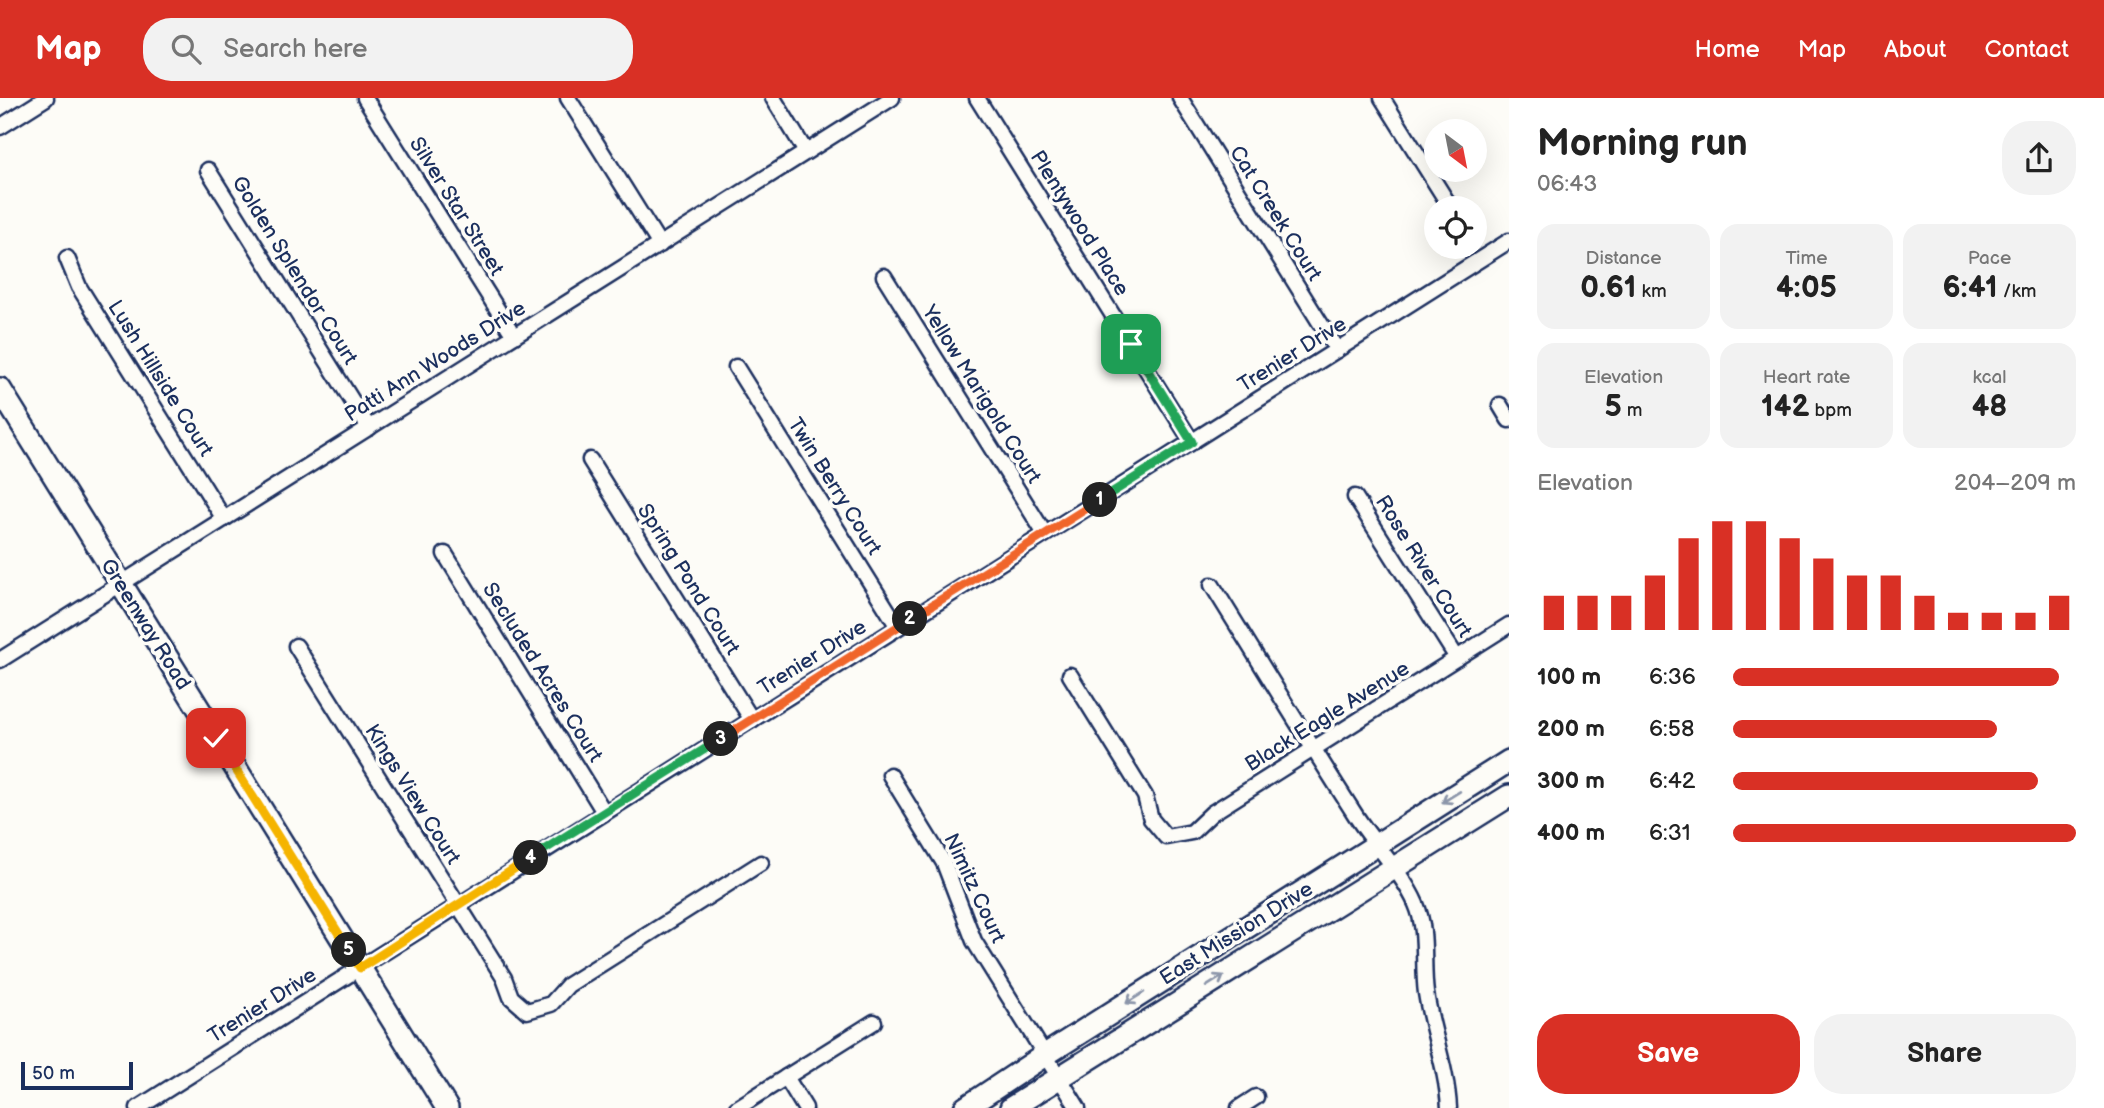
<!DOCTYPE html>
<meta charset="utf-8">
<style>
body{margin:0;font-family:"Balsamiq Sans",sans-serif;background:#f2f2f2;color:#222;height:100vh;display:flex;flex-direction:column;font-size:26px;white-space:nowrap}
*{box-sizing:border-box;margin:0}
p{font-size:23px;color:#767676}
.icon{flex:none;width:38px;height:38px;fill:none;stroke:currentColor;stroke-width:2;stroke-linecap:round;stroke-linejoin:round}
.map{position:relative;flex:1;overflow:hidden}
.panel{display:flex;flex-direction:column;background:#fff;width:595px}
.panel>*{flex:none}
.needle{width:46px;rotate:148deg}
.controls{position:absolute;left:1424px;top:21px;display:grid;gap:14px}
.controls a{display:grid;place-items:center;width:63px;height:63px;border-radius:50%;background:#fff;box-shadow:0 7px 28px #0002;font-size:35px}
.scale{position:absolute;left:21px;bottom:18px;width:112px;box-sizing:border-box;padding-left:7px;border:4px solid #1b2f5e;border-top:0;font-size:19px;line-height:24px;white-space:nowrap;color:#1b2f5e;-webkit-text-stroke:5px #fdfcf7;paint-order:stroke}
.pin{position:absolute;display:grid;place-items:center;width:60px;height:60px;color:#fff;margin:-30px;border-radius:14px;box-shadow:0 4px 10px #0006}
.km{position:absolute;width:35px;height:35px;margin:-18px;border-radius:50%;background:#222;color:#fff;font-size:19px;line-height:35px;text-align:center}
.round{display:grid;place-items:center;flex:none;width:74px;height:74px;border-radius:28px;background:#f2f2f2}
.overview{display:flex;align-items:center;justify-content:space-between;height:119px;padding:0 28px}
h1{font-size:38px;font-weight:700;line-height:52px}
.stats{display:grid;grid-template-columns:repeat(3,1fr);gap:10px;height:119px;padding:7px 28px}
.stats div{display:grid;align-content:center;border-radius:18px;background:#f2f2f2;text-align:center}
.stats b{font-size:30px;font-weight:700}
.stats small{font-size:19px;font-weight:400}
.stats p{font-size:19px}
.chart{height:196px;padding:14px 28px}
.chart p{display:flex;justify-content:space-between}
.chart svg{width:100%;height:126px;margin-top:7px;stroke:#d93025;stroke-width:6}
.primary-button{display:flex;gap:14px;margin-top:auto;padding:14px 28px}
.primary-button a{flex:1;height:80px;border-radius:28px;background:#d93025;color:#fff;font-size:28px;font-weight:700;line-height:80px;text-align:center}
.primary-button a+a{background:#f2f2f2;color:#222}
ul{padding:0 28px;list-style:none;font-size:23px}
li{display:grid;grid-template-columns:112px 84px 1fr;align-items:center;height:52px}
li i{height:18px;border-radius:9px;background:#d93025}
header{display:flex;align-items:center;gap:42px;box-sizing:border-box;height:98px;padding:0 35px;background:#d93025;color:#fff}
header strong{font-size:33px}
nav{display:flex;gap:38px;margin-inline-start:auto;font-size:24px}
.search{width:490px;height:63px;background:#f2f2f2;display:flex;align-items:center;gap:18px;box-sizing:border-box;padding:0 24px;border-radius:28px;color:#767676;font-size:26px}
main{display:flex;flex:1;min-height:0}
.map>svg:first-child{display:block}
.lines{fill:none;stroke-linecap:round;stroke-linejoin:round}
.street-casing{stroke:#1b2f5e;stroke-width:19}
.secondary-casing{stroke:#1b2f5e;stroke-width:26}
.street{stroke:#fdfcf7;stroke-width:14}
.secondary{stroke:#fdfcf7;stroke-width:21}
.oneway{stroke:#8c96aa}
.split-1-casing{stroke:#fff;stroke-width:14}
.split-2-casing{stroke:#fff;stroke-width:14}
.split-3-casing{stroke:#fff;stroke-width:14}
.split-4-casing{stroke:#fff;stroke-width:14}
.split-5-casing{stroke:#fff;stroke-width:14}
.split-6-casing{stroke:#fff;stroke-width:14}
.split-1{stroke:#22a559;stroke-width:9}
.split-2{stroke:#f0652b;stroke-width:9}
.split-3{stroke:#f0652b;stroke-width:9}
.split-4{stroke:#22a559;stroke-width:9}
.split-5{stroke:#f5b400;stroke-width:9}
.split-6{stroke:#f5b400;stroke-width:9}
.labels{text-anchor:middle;stroke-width:7;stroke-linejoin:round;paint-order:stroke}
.street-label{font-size:21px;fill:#1b2f5e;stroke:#fdfcf7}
</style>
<header>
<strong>Map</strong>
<div class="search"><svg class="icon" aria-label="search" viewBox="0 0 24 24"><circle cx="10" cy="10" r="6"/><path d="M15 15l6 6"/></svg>Search here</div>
<nav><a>Home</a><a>Map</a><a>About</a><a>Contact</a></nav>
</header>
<main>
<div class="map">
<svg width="1509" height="1010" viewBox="0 0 1509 1010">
<rect width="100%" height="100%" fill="#fdfcf7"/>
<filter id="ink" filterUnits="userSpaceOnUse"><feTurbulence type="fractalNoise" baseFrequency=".0143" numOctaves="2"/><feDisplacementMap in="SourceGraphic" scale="14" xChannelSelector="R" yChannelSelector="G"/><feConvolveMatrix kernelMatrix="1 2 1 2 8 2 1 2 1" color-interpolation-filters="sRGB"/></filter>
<g filter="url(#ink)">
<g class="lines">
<g class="street-casing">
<g id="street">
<polyline points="365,0 514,238"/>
<polyline points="568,0 660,147"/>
<polyline points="773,0 806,54"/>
<polyline points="977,0 1192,344"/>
<polyline points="1180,0 1337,252"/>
<polyline points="1382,0 1451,110"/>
<polyline points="0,29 46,0"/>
<polyline points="208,72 369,330"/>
<polyline points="67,160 79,189 224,421"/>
<polyline points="884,178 1045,436"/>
<polyline points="736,269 898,529"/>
<polyline points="1500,307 1509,322"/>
<polyline points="590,362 752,622"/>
<polyline points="1355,399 1457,560"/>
<polyline points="445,456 604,714"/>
<path d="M 1212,487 C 1260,564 1307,642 1356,718 C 1374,746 1403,776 1416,806 C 1428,833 1422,866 1426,895 C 1432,934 1447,971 1449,1010"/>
<polyline points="296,548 504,880 511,899 527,913 551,906 568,887 761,765"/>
<polyline points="0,562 892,0"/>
<polyline points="1070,577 1145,698 1151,721 1166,739 1192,734 1212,715 1509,527"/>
<polyline points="890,677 944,765 974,843 1078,1010"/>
<polyline points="786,979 805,1010"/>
<polyline points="138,1010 1509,143"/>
<polyline points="737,1010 874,924"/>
<polyline points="1239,1010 1256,999"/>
</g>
</g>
<g class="secondary-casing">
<g id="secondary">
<polyline points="0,291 447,1010"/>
<polyline points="965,1010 1045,957 1509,663"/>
<polyline points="1011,1010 1509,698"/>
</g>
</g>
<use href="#street" class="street"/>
<use href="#secondary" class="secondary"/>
</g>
<defs><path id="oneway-shaft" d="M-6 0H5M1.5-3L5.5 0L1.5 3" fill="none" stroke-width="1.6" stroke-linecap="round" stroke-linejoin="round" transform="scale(1.75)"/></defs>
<g class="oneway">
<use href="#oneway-shaft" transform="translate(1451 699) rotate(148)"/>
<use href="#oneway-shaft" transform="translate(1215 883) rotate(-32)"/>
<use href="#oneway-shaft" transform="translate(1135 900) rotate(148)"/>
</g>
</g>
<g class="lines" filter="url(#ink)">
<g class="split-1-casing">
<polyline id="split-1" points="1100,402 1192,344 1131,246"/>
</g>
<g class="split-2-casing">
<polyline id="split-2" points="910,521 1100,402"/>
</g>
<g class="split-3-casing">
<polyline id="split-3" points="721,641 910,521"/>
</g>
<g class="split-4-casing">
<polyline id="split-4" points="531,760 721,641"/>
</g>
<g class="split-5-casing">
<polyline id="split-5" points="349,852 360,870 531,760"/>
</g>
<g class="split-6-casing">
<polyline id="split-6" points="216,640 349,852"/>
</g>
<use href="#split-1" class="split-1"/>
<use href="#split-2" class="split-2"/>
<use href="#split-3" class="split-3"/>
<use href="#split-4" class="split-4"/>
<use href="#split-5" class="split-5"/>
<use href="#split-6" class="split-6"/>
</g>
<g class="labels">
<g class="street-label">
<text transform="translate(457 108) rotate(58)" y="7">Silver Star Street</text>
<text transform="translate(1276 115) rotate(58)" y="7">Cat Creek Court</text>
<text transform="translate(1080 125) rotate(58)" y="7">Plentywood Place</text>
<text transform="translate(295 172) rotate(58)" y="7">Golden Splendor Court</text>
<text transform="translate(1292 256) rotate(-32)" y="7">Trenier Drive</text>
<text transform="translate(435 263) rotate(-32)" y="7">Patti Ann Woods Drive</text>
<text transform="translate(161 280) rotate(58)" y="7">Lush Hillside Court</text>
<text transform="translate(982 296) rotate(58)" y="7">Yellow Marigold Court</text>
<text transform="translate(835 388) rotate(58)" y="7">Twin Berry Court</text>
<text transform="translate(1424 468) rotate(58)" y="7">Rose River Court</text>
<text transform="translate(689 481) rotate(58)" y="7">Spring Pond Court</text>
<text transform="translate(146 526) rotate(58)" y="7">Greenway Road</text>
<text transform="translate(812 559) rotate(-32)" y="7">Trenier Drive</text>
<text transform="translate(543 574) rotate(58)" y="7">Secluded Acres Court</text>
<text transform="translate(1327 618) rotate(-32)" y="7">Black Eagle Avenue</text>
<text transform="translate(413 696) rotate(58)" y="7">Kings View Court</text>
<text transform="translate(975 790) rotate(65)" y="7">Nimitz Court</text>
<text transform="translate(1236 835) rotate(-32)" y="7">East Mission Drive</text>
<text transform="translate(262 907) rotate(-32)" y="7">Trenier Drive</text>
</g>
</g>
</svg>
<div class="controls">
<a><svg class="needle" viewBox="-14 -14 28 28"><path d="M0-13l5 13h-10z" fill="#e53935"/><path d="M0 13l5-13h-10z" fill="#767676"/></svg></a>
<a><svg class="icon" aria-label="locate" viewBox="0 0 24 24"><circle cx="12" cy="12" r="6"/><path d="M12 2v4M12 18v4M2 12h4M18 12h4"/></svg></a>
</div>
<div class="scale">50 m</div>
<div class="pin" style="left:1131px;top:246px;background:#1e9e55"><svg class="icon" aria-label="arrive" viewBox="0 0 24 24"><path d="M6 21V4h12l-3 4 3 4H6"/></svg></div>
<div class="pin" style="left:216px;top:640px;background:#d93025"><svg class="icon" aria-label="check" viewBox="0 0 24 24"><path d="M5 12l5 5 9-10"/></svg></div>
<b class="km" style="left:1100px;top:402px">1</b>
<b class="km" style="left:910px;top:521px">2</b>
<b class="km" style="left:721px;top:641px">3</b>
<b class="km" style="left:531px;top:760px">4</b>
<b class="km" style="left:349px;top:852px">5</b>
</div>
<section class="panel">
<div class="overview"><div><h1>Morning run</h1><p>06:43</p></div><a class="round"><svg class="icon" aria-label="share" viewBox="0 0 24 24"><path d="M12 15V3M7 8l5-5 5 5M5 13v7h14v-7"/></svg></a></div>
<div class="stats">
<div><p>Distance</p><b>0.61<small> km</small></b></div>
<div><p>Time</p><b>4:05</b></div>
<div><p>Pace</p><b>6:41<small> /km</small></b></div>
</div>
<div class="stats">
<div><p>Elevation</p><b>5<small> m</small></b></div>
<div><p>Heart rate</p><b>142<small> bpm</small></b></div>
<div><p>kcal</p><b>48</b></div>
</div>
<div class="chart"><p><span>Elevation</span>204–209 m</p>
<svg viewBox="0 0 160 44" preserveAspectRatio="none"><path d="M5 44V32M15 44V32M25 44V32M35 44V25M45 44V12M55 44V6M65 44V6M75 44V12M85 44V19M95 44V25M105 44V25M115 44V32M125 44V38M135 44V38M145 44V38M155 44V32"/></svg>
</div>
<ul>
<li><b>100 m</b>6:36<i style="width:95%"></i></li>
<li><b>200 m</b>6:58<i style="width:77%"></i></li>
<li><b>300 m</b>6:42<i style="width:89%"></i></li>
<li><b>400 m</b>6:31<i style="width:100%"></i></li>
</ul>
<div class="primary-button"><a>Save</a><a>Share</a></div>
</section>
</main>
